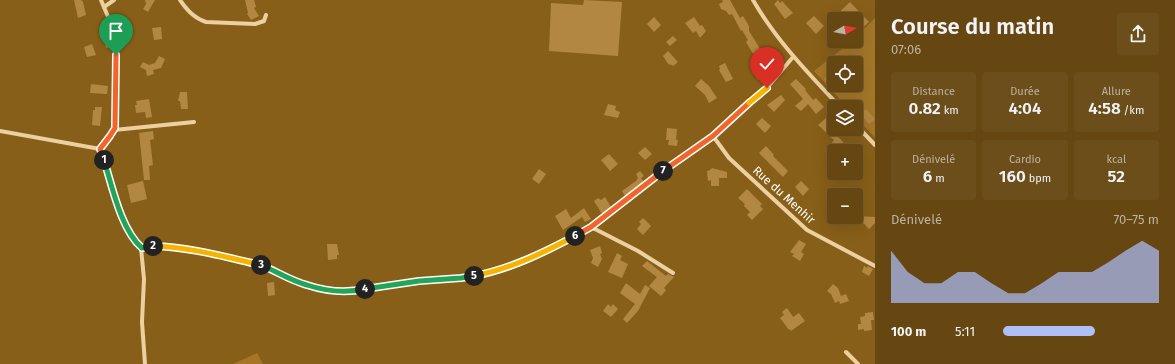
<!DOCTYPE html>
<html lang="fr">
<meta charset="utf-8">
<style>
body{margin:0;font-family:"Fira Sans",sans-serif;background:#6c4e1b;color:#f1f3f6;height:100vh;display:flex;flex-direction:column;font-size:15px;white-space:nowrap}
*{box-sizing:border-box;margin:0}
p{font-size:13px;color:#bcb29f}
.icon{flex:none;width:22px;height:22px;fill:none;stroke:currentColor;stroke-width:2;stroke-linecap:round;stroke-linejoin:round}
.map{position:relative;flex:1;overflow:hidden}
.panel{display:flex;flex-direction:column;background:#664712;width:300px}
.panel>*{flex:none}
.needle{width:26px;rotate:80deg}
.tools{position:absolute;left:827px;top:12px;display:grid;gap:8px}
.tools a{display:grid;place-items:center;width:36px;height:36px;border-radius:4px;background:#664712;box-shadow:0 4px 16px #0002,0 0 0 1px #795f32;font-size:20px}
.pin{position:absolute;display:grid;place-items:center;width:34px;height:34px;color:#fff;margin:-41px -17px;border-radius:50% 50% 50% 0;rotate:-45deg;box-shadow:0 0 4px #0007}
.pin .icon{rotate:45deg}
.km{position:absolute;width:20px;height:20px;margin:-10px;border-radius:50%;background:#222;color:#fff;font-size:11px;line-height:20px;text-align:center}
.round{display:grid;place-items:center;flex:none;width:42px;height:42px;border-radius:4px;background:#6c4e1b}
.overview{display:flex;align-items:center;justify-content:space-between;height:68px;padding:0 16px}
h1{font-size:22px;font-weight:600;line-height:30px}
.figures{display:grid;grid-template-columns:repeat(3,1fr);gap:6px;height:68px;padding:4px 16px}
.figures div{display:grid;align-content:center;border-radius:4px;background:#6c4e1b;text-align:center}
.figures b{font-size:17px;font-weight:600}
.figures small{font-size:11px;font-weight:400}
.figures p{font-size:11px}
.chart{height:112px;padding:8px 16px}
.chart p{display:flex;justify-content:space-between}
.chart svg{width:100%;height:72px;margin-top:4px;fill:#aebffa;opacity:.7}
ul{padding:0 16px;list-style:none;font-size:13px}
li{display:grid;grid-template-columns:64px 48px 1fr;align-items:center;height:30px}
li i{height:10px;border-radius:5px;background:#aebffa}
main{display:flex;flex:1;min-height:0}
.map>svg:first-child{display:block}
.green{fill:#a57628;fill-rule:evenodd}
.building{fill:#b28741}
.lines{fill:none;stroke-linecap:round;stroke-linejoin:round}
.street{stroke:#edd0a0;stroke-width:4}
.split-1-casing{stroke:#fff;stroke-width:8}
.split-2-casing{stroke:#fff;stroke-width:8}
.split-3-casing{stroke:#fff;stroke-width:8}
.split-4-casing{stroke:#fff;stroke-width:8}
.split-5-casing{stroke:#fff;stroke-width:8}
.split-6-casing{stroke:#fff;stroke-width:8}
.split-7-casing{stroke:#fff;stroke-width:8}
.split-8-casing{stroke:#fff;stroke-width:8}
.split-9-casing{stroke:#fff;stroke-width:8}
.split-1{stroke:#f0652b;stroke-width:5}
.split-2{stroke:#22a559;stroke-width:5}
.split-3{stroke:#f5b400;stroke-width:5}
.split-4{stroke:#22a559;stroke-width:5}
.split-5{stroke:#22a559;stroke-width:5}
.split-6{stroke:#f5b400;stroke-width:5}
.split-7{stroke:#f0652b;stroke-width:5}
.split-8{stroke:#f0652b;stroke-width:5}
.split-9{stroke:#f5b400;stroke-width:5}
.labels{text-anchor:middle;stroke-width:4;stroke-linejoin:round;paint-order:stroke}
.street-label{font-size:12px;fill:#fff;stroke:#885f18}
</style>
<main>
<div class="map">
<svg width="875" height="364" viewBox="0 0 875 364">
<rect width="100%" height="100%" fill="#885f18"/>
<g class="green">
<path d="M 875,18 L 875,138 L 856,117 L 856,107 L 847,107 L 814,71 L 852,41 L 856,41 L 856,37 ZM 834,63 L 856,63 L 856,85 L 834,85 Z"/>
<polygon points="257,353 263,364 233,364"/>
</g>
<g class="building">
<polygon points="74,0 81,0 83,2 86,15 78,18"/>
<polygon points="145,0 155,0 148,12 143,9 146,4"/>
<polygon points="245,0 254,0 256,7 254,8 259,16 251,20 247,14 248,13"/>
<polygon points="584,0 622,2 618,56 549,51 551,3 583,5"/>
<polygon points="722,0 730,0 740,18 743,16 749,26 749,31 759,47 761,53 755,57 746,42 748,40 742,30 741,31 732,14 729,15 726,11 721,9 719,4 723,2"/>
<polygon points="778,0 780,3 782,1 793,13 785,19 774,4"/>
<polygon points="850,2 869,22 856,34 856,19 832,19"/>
<polygon points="814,16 824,26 816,34 806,23"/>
<polygon points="654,17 661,25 654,32 647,24"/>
<polygon points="694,17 700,26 702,25 706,31 700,38 696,31 693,33 685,23"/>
<polygon points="161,27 162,39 154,40 152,28"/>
<polygon points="106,28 112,47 106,48 101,30"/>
<polygon points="673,36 677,40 670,46 666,42"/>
<polygon points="92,44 96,55 87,57 84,47"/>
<polygon points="668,51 678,62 673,66 670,64 669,65 663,56"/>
<polygon points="159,56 165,59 161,68 153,70 154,74 147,76 146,70 140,67 143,62 149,65 155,63"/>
<polygon points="725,63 733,79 726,82 719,70 720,69 719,66"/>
<polygon points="761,64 768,74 758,80 752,71"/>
<polygon points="830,73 834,78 828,83 824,79"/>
<polygon points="701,79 709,86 717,98 709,103 705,95 695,86"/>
<polygon points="796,79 806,89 805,90 813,100 816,98 824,107 816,114 808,104 801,111 795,106 803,99 790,84"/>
<polygon points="91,84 108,86 107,94 90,93"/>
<polygon points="180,92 187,92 188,109 181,109 180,101 178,101"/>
<polygon points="781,95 785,100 774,112 767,105"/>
<polygon points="149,99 152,117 146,118 145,112 136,113 135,105 137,105 136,101"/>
<polygon points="608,104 616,106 615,110 620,112 618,118 604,115"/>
<polygon points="95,107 102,107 100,126 92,125 93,110 95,110"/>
<polygon points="866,109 875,119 869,124 860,114"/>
<polygon points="762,118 771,126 765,133 756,124"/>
<polygon points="826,118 832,124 830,125 832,127 831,129 843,142 843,143 845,145 839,151 837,151 831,144 834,140 818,125"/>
<polygon points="667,128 677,129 676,140 678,140 677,146 668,145 669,140 666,140"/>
<polygon points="153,131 154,139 150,140 153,165 149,166 150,180 144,180 139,133"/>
<polygon points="766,146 774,155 773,156 788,171 783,177 759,153"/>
<polygon points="645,147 652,154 645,160 638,153"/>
<polygon points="609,154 618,164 610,171 601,160"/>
<polygon points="856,158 864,166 856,173"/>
<polygon points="712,168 727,172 727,178 719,178 719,186 711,186 711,180 708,181 707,171 710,170"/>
<polygon points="539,169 546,174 539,184 532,179"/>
<polygon points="640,171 644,176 641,178 644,182 625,196 622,191 636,181 638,178 636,174"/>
<polygon points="143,181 147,199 131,203 127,185"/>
<polygon points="801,181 809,189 803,196 795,187"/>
<polygon points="747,189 762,204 760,206 763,209 752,220 747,215 750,212 744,206 745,204 738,198"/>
<polygon points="605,197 611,207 602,214 594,201 598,198 601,200"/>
<polygon points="584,208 591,219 585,222 582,217 563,230 555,216 566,209 571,218"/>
<polygon points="857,216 875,217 875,223 869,229"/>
<polygon points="643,218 651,226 643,235 637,229 641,224 639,222"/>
<polygon points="799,240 806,244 801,252 804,254 800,261 792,256 794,254 790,252"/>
<polygon points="327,244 337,244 339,255 337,255 337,259 328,260"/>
<polygon points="600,246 602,253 600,254 602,259 598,267 591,263 593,258 590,250"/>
<polygon points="617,253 622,256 620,260 628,264 622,278 608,272"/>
<polygon points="647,261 666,276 668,274 674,277 664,288 666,290 661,296 649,286 657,277 642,266"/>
<polygon points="864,266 867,268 868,266 873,269 869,276 862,272"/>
<polygon points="274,282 275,295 268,296 267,283"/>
<polygon points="626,283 640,294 645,285 650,288 638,311 627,323 623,319 635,304 620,293"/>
<polygon points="833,284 838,288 841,296 846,294 849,301 840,304 839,301 835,303 831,294 827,291"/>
<polygon points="608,304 611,307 613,304 618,309 611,317 603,311"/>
<polygon points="787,308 793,317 799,313 805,321 791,331 790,329 789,330 780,318 784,315 782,312"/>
<polygon points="873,312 874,320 871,320 872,330 864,331 864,329 858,330 858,324 861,324 860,317 865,316 865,313"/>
</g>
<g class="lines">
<g class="street">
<polyline points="101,0 114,31 117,78 115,128 110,136 100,149 122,215 134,242 141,248"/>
<path d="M 180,0 C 187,10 194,18 206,22 L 255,24 L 264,21 L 266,15"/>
<path d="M 753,0 C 776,40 808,73 840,107"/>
<polyline points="104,7 114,0"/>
<polyline points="856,125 875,145"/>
<polyline points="114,130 194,122"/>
<polyline points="0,131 100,149"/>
<polyline points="713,136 729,158 807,230 875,266"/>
<polyline points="591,227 638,251 673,273"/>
<polyline points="141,248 150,245 171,246 200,251 261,265 305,285 328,290 356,291 419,281 461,278 486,273 505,267 547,251 591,227 684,155 713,136 767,88 793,57"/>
<polyline points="141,248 144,279 142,322 145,364"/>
<polyline points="846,352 858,364"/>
</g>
</g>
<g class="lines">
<g class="split-1-casing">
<polyline id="split-1" points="104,160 100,149 110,136 115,128 116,55"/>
</g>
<g class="split-2-casing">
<path id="split-2" d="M 104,160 C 112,186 121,230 142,248 L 153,246"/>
</g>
<g class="split-3-casing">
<path id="split-3" d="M 153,246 C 190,247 225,257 261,265"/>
</g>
<g class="split-4-casing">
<path id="split-4" d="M 261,265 C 276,271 291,281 307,285 C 325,291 346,293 365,289"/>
</g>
<g class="split-5-casing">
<polyline id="split-5" points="365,289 419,281 461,278 474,276"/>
</g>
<g class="split-6-casing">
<path id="split-6" d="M 474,276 C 510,269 543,253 575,236"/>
</g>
<g class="split-7-casing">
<polyline id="split-7" points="575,236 591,227 663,171"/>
</g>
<g class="split-8-casing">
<polyline id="split-8" points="663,171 713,136 749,103"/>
</g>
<g class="split-9-casing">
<polyline id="split-9" points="749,103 767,88"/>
</g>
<use href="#split-1" class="split-1"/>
<use href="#split-2" class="split-2"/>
<use href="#split-3" class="split-3"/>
<use href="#split-4" class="split-4"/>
<use href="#split-5" class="split-5"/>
<use href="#split-6" class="split-6"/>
<use href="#split-7" class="split-7"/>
<use href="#split-8" class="split-8"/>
<use href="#split-9" class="split-9"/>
</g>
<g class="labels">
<g class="street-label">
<text transform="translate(784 195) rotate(42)" y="4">Rue du Menhir</text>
</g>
</g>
</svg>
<div class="tools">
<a><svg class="needle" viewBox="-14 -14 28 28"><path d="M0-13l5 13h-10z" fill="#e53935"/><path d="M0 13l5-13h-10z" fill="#bcb29f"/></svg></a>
<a><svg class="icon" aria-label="locate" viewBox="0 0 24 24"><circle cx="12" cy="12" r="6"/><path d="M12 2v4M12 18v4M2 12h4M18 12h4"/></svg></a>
<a><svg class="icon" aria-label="layers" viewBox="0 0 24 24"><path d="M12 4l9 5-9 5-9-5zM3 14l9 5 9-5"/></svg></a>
<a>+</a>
<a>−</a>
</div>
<div class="pin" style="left:116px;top:55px;background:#1e9e55"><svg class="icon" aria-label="arrive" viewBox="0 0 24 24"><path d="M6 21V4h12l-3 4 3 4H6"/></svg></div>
<div class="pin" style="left:767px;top:88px;background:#d93025"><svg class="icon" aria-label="check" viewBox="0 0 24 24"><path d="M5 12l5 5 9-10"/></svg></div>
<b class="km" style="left:104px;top:160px">1</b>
<b class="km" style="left:153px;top:246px">2</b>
<b class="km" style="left:261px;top:265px">3</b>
<b class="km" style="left:365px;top:289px">4</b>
<b class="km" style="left:474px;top:276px">5</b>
<b class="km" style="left:575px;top:236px">6</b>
<b class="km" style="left:663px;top:171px">7</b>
</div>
<section class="panel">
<div class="overview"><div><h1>Course du matin</h1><p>07:06</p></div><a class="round"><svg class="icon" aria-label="share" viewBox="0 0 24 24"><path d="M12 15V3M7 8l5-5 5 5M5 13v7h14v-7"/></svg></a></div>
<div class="figures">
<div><p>Distance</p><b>0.82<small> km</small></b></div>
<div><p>Durée</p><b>4:04</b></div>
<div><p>Allure</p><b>4:58<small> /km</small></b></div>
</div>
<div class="figures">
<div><p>Dénivelé</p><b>6<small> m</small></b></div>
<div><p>Cardio</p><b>160<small> bpm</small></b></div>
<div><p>kcal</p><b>52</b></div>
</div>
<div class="chart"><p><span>Dénivelé</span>70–75 m</p>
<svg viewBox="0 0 160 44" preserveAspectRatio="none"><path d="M0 44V12L10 25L20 32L30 32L40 25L50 25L60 32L70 38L80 38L90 32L100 25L110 25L120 25L130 19L140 12L150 6L160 12V44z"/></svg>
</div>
<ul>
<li><b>100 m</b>5:11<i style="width:59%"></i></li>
</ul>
</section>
</main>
